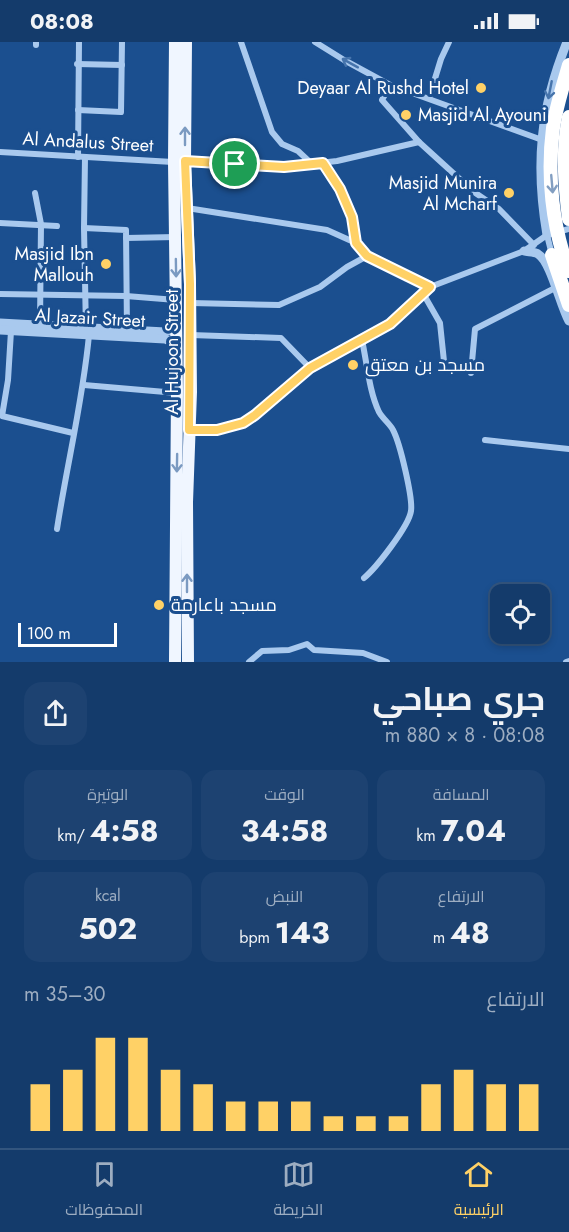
<!DOCTYPE html>
<html lang="ar">
<meta charset="utf-8">
<style>
body{margin:0;font-family:Jost,Cairo,sans-serif;background:#1d4271;color:#f1f3f6;direction:rtl;height:100vh;display:flex;flex-direction:column;font-size:22px;white-space:nowrap}
*{box-sizing:border-box;margin:0}
p{font-size:20px;color:#9dadc1}
.icon{flex:none;width:33px;height:33px;fill:none;stroke:currentColor;stroke-width:2;stroke-linecap:round;stroke-linejoin:round}
.map{position:relative;height:620px;overflow:hidden;direction:ltr}
.sheet{display:flex;flex-direction:column;background:#143b6b;flex:1}
.sheet>*{flex:none}
.controls{position:absolute;left:490px;top:542px;display:grid;gap:12px}
.controls a{display:grid;place-items:center;width:60px;height:60px;border-radius:12px;background:#143b6b;box-shadow:0 3px 9px #0003,0 0 0 2px #33557e;font-size:30px}
.scale{position:absolute;left:18px;bottom:15px;width:99px;box-sizing:border-box;padding-left:6px;border:3px solid #fff;border-top:0;font-size:16px;line-height:21px;white-space:nowrap;color:#fff;-webkit-text-stroke:4px #1b4f8f;paint-order:stroke}
.pin{position:absolute;display:grid;place-items:center;width:51px;height:51px;color:#fff;margin:-26px;border:3px solid #fff;border-radius:50%;box-shadow:0 2px 6px #0007}
.round{display:grid;place-items:center;flex:none;width:63px;height:63px;border-radius:18px;background:#1d4271}
.head{display:flex;align-items:center;justify-content:space-between;height:102px;padding:0 24px}
h1{font-size:33px;font-weight:700;line-height:45px}
.stats{display:grid;grid-template-columns:repeat(3,1fr);gap:9px;height:102px;padding:6px 24px}
.stats div{display:grid;align-content:center;border-radius:15px;background:#1d4271;text-align:center}
.stats b{font-size:30px;font-weight:700}
.stats small{font-size:16px;font-weight:400}
.stats p{font-size:16px}
.chart{height:168px;padding:12px 24px}
.chart p{display:flex;justify-content:space-between}
.chart svg{width:100%;height:108px;margin-top:6px;stroke:#ffd166;stroke-width:6}
.status{display:flex;justify-content:space-between;align-items:center;height:42px;padding:0 30px;background:#143b6b;direction:ltr}
.status svg{height:16px;fill:currentColor}
.dock{display:flex;justify-content:space-around;align-items:center;height:84px;border-top:2px solid #33557e;background:#143b6b;font-size:16px;color:#9dadc1}
.dock a{display:grid;justify-items:center;gap:3px}
.dock .selected{color:#ffd166}
.map>svg:first-child{display:block}
.lines{fill:none;stroke-linecap:round;stroke-linejoin:round}
.minor{stroke:#a9c9ee;stroke-width:6}
.tertiary{stroke:#a9c9ee;stroke-width:9}
.primary{stroke:#f0f6ff;stroke-width:12}
.motorway{stroke:#fff;stroke-width:14}
.motorway-bridge{stroke:#fff;stroke-width:14}
.oneway{stroke:#4674ac}
.oneway2{stroke:#7b9ac1}
.oneway3{stroke:#829ec1}
.route-casing{stroke:#fff;stroke-width:12}
.route{stroke:#ffd166;stroke-width:8}
.poi-dot{fill:#ffd166;stroke:#1b4f8f;stroke-width:2}
.labels{text-anchor:middle;stroke-width:6;stroke-linejoin:round;paint-order:stroke}
.poi-label{font-size:18px;fill:#fff;stroke:#1b4f8f;text-anchor:end}
.street-label{font-size:18px;fill:#fff;stroke:#1b4f8f}
</style>
<div class="status"><b>08:08</b><svg viewBox="0 0 49 12"><path d="M0 12V9h3v3zM5 12V6h3v6zM10 12V3h3v9zM15 12V0h3v12zM26 1h20v11H26zM47 4h2v5h-2z"/></svg></div>
<div class="map">
<svg width="569" height="620" viewBox="0 0 569 620">
<rect width="100%" height="100%" fill="#1b4f8f"/>
<g class="lines">
<g class="minor">
<polyline points="36,0 36,3"/>
<polyline points="241,0 272,90 282,102 298,109 312,122"/>
<polyline points="315,0 344,18 390,43 545,99"/>
<polyline points="77,22 122,23"/>
<polyline points="390,43 382,58 419,100 474,150 499,167 534,203"/>
<polyline points="429,56 441,17 449,0"/>
<polyline points="78,68 121,70 122,0"/>
<polyline points="0,110 173,120"/>
<polyline points="78,115 79,0"/>
<polyline points="85,115 84,186 86,289"/>
<polyline points="185,119 284,125 337,119 419,100"/>
<path d="M 323,121 C 342,150 351,167 356,201"/>
<polyline points="35,151 41,182 40,283"/>
<polyline points="187,166 327,188 356,201 367,214"/>
<polyline points="0,181 57,184"/>
<polyline points="84,186 126,188 127,288"/>
<polyline points="547,193 552,213"/>
<polyline points="126,196 176,195"/>
<polyline points="0,252 126,254 176,258"/>
<polyline points="424,253 440,281 445,329"/>
<polyline points="191,261 279,263 320,245 347,225 367,214 430,245"/>
<polyline points="11,289 8,338 2,374 73,391"/>
<polyline points="191,293 281,296 310,326"/>
<path d="M 362,298 C 367,321 369,349 379,370 C 383,377 390,382 393,388 C 400,401 413,456 411,469 C 409,484 376,526 364,536"/>
<polyline points="471,331 475,287 555,246"/>
<polyline points="84,343 177,351"/>
<polyline points="190,388 217,388 243,381 255,373 310,326 390,282 430,245 524,209 547,193 569,187"/>
<polyline points="485,398 569,407"/>
<path d="M 57,487 C 67,422 83,358 89,293"/>
<polyline points="249,620 262,609 289,608 307,602 314,608 363,611 387,620"/>
<polyline points="566,620 569,619"/>
</g>
<g class="tertiary">
<path d="M 547,193 C 535,123 540,66 567,0"/>
<path d="M 524,209 C 528,210 535,210 538,212 C 551,220 560,263 569,279"/>
<polyline points="0,281 165,290 176,287"/>
<polyline points="0,288 165,297 176,302"/>
</g>
<g class="primary">
<polyline points="186,0 185,119 190,242 191,350 187,460 188,620"/>
<polyline points="175,620 177,348 174,120 175,0"/>
</g>
<polyline class="motorway" points="552,213 569,263"/>
<g class="motorway-bridge">
<path d="M 569,23 C 563,44 556,65 553,86 C 547,133 552,185 569,229"/>
<path d="M 569,75 C 562,109 565,143 569,177"/>
</g>
</g>
<defs><path id="oneway-shaft" d="M-6 0H5M1.5-3L5.5 0L1.5 3" fill="none" stroke-width="1.6" stroke-linecap="round" stroke-linejoin="round" transform="scale(1.5)"/></defs>
<g class="oneway">
<use href="#oneway-shaft" transform="translate(350 21) rotate(-151)"/>
<use href="#oneway-shaft" transform="translate(550 48) rotate(101)"/>
</g>
<g class="oneway2">
<use href="#oneway-shaft" transform="translate(185 94) rotate(-90)"/>
<use href="#oneway-shaft" transform="translate(176 226) rotate(89)"/>
<use href="#oneway-shaft" transform="translate(177 421) rotate(91)"/>
<use href="#oneway-shaft" transform="translate(187 541) rotate(-90)"/>
</g>
<use class="oneway3" href="#oneway-shaft" transform="translate(552 142) rotate(85)"/>
<g class="lines">
<g class="route-casing">
<polygon id="route" points="185,119 284,125 323,121 340,147 352,175 356,201 367,214 430,245 390,282 310,326 255,373 243,381 217,388 189,388 190,242"/>
</g>
<use href="#route" class="route"/>
</g>
<g class="poi-dot">
<circle cx="481" cy="46" r="6"/>
<circle cx="406" cy="73" r="6"/>
<circle cx="509" cy="151" r="6"/>
<circle cx="106" cy="222" r="6"/>
<circle cx="353" cy="323" r="6"/>
<circle cx="159" cy="563" r="6"/>
</g>
<g class="labels">
<g class="poi-label">
<text x="469" y="52">Deyaar Al Rushd Hotel</text>
<text x="418" y="79" text-anchor="start">Masjid Al Ayouni</text>
<text x="497" y="147">Masjid Munira<tspan x="497" dy="21">Al Mcharf</tspan></text>
<text x="94" y="218">Masjid Ibn<tspan x="94" dy="21">Mallouh</tspan></text>
<text x="365" y="329" text-anchor="start">مسجد بن معتق</text>
<text x="171" y="569" text-anchor="start">مسجد باعارمة</text>
</g>
<g class="street-label">
<text transform="translate(88 100) rotate(3)" y="6">Al Andalus Street</text>
<text transform="translate(90 276) rotate(3)" y="6">Al Jazair Street</text>
<text transform="translate(172 310) rotate(-90)" y="6">Al Hujoon Street</text>
</g>
</g>
</svg>
<div class="controls">
<a><svg class="icon" aria-label="locate" viewBox="0 0 24 24"><circle cx="12" cy="12" r="6"/><path d="M12 2v4M12 18v4M2 12h4M18 12h4"/></svg></a>
</div>
<div class="scale">100 m</div>
<div class="pin" style="left:235px;top:122px;background:#1e9e55"><svg class="icon" aria-label="arrive" viewBox="0 0 24 24"><path d="M6 21V4h12l-3 4 3 4H6"/></svg></div>
</div>
<section class="sheet">
<div class="head"><div><h1>جري صباحي</h1><p>08:08 · 8 × 880 m</p></div><a class="round"><svg class="icon" aria-label="share" viewBox="0 0 24 24"><path d="M12 15V3M7 8l5-5 5 5M5 13v7h14v-7"/></svg></a></div>
<div class="stats">
<div><p>المسافة</p><b>7.04<small> km</small></b></div>
<div><p>الوقت</p><b>34:58</b></div>
<div><p>الوتيرة</p><b>4:58<small> /km</small></b></div>
</div>
<div class="stats">
<div><p>الارتفاع</p><b>48<small> m</small></b></div>
<div><p>النبض</p><b>143<small> bpm</small></b></div>
<div><p>kcal</p><b>502</b></div>
</div>
<div class="chart"><p><span>الارتفاع</span>30–35 m</p>
<svg viewBox="0 0 160 44" preserveAspectRatio="none"><path d="M5 44V25M15 44V19M25 44V6M35 44V6M45 44V19M55 44V25M65 44V32M75 44V32M85 44V32M95 44V38M105 44V38M115 44V38M125 44V25M135 44V19M145 44V25M155 44V25"/></svg>
</div>
</section>
<nav class="dock">
<a class="selected"><svg class="icon" aria-label="home" viewBox="0 0 24 24"><path d="M3 11l9-7 9 7M6 9v11h12V9"/></svg>الرئيسية</a>
<a><svg class="icon" aria-label="map" viewBox="0 0 24 24"><path d="M3 6l6-2 6 2 6-2v14l-6 2-6-2-6 2zM9 4v14M15 6v14"/></svg>الخريطة</a>
<a><svg class="icon" aria-label="saved" viewBox="0 0 24 24"><path d="M7 4h10v16l-5-4-5 4z"/></svg>المحفوظات</a>
</nav>
